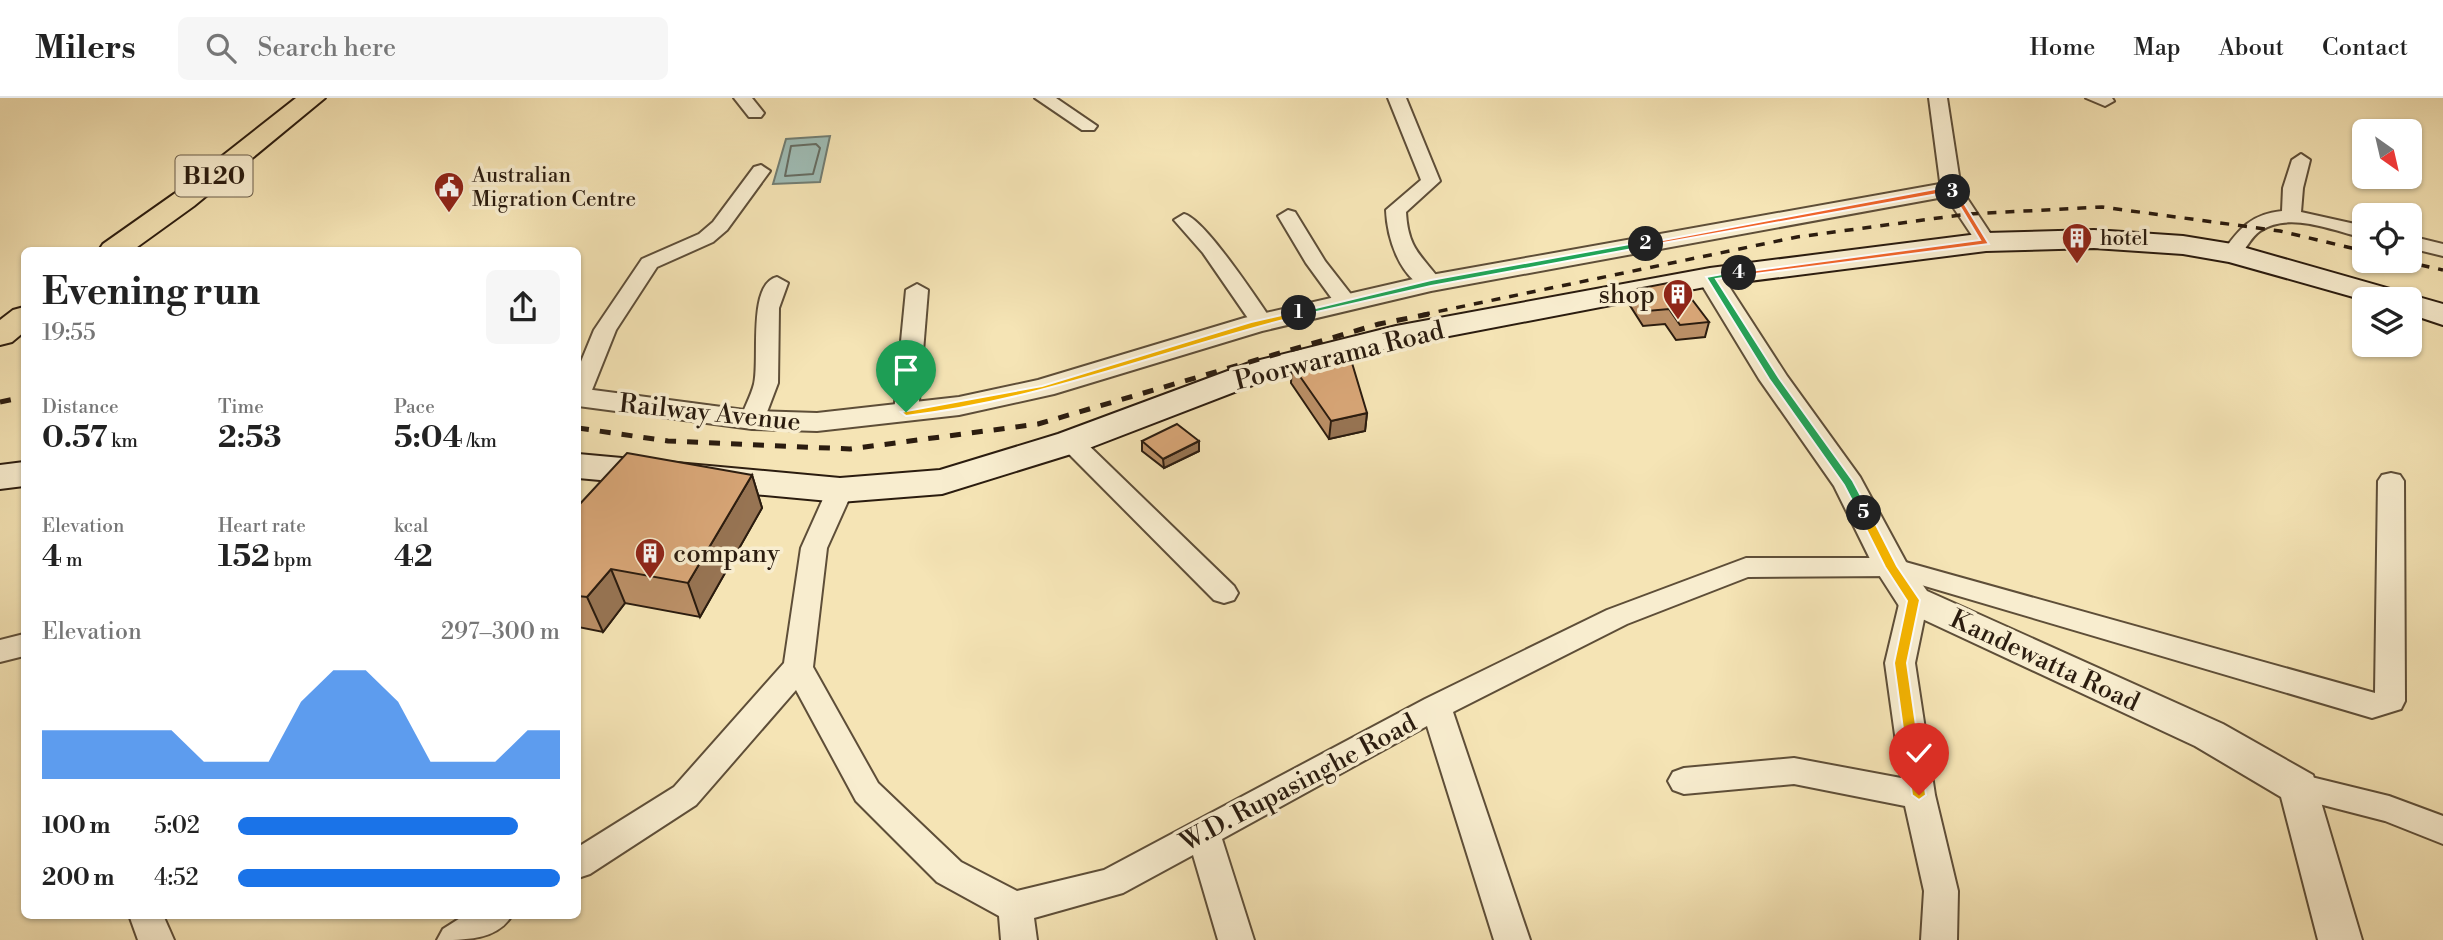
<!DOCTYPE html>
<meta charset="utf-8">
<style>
body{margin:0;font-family:"Libre Bodoni",serif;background:#f6f6f6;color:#222;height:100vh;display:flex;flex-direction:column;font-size:26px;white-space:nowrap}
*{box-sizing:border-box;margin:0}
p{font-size:23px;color:#767676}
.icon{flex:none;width:38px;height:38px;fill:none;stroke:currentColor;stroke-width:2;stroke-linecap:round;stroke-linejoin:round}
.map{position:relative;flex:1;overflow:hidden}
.panel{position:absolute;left:21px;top:149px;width:560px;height:672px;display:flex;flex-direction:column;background:#fff;border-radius:10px;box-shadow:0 2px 5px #0004}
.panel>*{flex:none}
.needle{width:46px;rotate:146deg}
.controls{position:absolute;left:2352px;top:21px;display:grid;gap:14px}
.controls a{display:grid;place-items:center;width:70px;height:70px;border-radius:10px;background:#fff;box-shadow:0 2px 5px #0004;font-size:35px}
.pin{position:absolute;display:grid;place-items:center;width:60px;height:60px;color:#fff;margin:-72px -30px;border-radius:50% 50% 50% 0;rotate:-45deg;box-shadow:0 0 7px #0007}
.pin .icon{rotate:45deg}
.km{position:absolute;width:35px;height:35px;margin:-18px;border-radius:50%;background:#222;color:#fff;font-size:19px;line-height:35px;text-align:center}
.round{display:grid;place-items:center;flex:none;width:74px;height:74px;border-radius:10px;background:#f6f6f6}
.summary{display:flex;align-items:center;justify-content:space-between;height:119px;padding:0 21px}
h1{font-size:38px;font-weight:700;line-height:52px}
.metrics{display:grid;grid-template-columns:repeat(3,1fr);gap:10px;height:119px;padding:7px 21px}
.metrics div{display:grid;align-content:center}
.metrics b{font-size:30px;font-weight:700}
.metrics small{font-size:19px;font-weight:400}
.metrics p{font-size:19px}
.chart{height:196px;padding:14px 21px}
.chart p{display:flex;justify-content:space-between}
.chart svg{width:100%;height:126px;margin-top:7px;fill:#1a73e8;opacity:.7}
ul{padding:0 21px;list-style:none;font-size:23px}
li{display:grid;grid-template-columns:112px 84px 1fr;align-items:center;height:52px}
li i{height:18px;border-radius:9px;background:#1a73e8}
header{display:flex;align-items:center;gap:42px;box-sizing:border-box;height:98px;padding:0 35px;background:#fff;border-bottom:2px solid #e0e0e0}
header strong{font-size:33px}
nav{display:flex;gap:38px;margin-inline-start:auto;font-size:24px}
.search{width:490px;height:63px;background:#f6f6f6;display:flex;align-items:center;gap:18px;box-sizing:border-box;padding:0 24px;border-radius:10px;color:#767676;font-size:26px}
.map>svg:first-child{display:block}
.water{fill:#9fbdb6;stroke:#717d73;stroke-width:2}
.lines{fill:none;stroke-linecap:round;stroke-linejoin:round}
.shore{stroke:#656c62;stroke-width:2}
.minor-casing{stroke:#5e4e38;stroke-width:4}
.tertiary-casing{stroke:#5e4e38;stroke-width:4}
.secondary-casing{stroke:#2b1c0f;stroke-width:4}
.primary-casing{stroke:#2b1c0f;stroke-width:4}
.minor{fill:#f8edcf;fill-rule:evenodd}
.tertiary{fill:#f8edcf;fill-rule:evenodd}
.secondary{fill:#f8edcf;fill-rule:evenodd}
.primary{fill:#f5e4b5;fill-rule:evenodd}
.rail-far1{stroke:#2b1c0f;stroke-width:3.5;stroke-dasharray:9 9;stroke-linecap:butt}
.rail{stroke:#2b1c0f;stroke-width:5;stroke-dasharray:11 11;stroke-linecap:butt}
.wall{fill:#ba8f66;stroke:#2b1c0f;stroke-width:2}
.shaded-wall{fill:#977453;stroke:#2b1c0f;stroke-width:2}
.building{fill:#d8a677;stroke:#2b1c0f;stroke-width:2}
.split-1{fill:#f5b400;stroke:#fff;stroke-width:2}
.split-2{fill:#22a559;stroke:#fff;stroke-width:2}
.split-3{fill:#f0652b;stroke:#fff;stroke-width:2}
.split-4{fill:#f0652b;stroke:#fff;stroke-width:2}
.split-5{fill:#22a559;stroke:#fff;stroke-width:2}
.split-6{fill:#f5b400;stroke:#fff;stroke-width:2}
.labels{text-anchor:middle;stroke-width:7;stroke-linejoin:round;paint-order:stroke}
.far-poi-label{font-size:21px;fill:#2b1c0f;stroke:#f8edcf;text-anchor:start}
.shield{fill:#f8edcf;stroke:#685b49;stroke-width:2}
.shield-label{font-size:24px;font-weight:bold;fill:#2b1c0f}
.poi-label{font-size:26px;fill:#2b1c0f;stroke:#f8edcf;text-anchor:end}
.street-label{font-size:26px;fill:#2b1c0f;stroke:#f8edcf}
</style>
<header>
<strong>Milers</strong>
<div class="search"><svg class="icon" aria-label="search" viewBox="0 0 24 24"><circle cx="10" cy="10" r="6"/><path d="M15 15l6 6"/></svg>Search here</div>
<nav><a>Home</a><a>Map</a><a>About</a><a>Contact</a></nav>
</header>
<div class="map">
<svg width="2443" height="842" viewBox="0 0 2443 842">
<rect width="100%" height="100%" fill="#f5e4b5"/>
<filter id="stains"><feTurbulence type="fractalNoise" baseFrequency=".00286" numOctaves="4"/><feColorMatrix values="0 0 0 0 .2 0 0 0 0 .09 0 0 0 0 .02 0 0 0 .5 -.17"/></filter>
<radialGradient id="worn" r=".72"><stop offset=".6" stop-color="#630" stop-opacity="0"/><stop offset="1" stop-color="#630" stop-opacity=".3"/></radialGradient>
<polygon class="water" points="830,38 820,84 773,86 786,41"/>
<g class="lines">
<polygon class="shore" points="816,46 820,50 813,76 785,78 791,48"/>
<g class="minor-casing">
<g id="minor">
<polygon points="734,0 752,0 764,15 761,19 749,19"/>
<polygon points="1035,0 1056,0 1097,28 1094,32 1082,32"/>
<path d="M 1388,0 L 1406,0 L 1440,83 L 1406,114 C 1408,152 1422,157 1442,185 L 1431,191 C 1400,184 1387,139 1386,112 L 1421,82 Z"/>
<polygon points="1929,0 1947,0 1961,91 1996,144 1993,148 1979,148 1941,91"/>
<polygon points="2086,0 2112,0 2114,3 2105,8"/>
<path d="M 2301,56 L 2310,62 L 2303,90 L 2301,114 L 2364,128 L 2364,140 C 2333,133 2290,113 2260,133 C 2251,139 2246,151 2239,159 L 2225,159 L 2222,155 C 2239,131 2251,116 2282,113 L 2283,90 L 2292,62 Z"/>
<polygon points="761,67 770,73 727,132 713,144 657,169 616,232 590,297 586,302 578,304 578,271 594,232 642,161 699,136 713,124 754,69"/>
<polygon points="1288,112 1295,114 1325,163 1357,204 1354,209 1338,209 1306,165 1278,118"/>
<path d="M 1184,116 C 1205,121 1258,203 1273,224 L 1270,229 L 1254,229 L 1203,155 L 1174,122 Z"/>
<polygon points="2410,138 2443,146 2443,158 2410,150"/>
<path d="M 777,179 L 788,185 L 779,210 L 778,285 L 764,322 L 761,327 L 743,327 L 740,322 C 744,310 751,298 754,286 C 760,262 747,186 777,179 Z"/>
<polygon points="917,186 928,192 918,315 914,320 898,320 894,315 906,192"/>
<polygon points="1071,336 1080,339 1234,488 1238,495 1234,502 1224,505 1214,502 1062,349 1059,344 1062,339"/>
<polygon points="2391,375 2400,377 2404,383 2405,603 2401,611 2372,620 1891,478 1748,479 1627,526 1453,614 1530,842 1494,842 1427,628 1222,741 1254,842 1218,842 1193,757 1123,795 1034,820 1037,842 1001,842 999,818 937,784 856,703 796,592 696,707 590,776 578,780 578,749 674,689 784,565 801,450 827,392 831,386 840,384 849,386 853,392 827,450 813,569 878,685 961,764 1017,793 1104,772 1425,601 1607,512 1746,460 1891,460 2375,595 2378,383 2382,377"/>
<polygon points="1914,492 1924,495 1928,502 1915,565 1935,697 1958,793 1957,842 1921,842 1924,793 1905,708 1794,686 1684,696 1673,692 1668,683 1673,674 1684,670 1794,660 1901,680 1885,565 1900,502 1904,495"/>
<polygon points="24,536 24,558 0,564 0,542"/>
<polygon points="2299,676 2389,698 2443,718 2443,746 2385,723 2288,698 2283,689 2288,680"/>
<polygon points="129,817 163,817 174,842 138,842"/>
<path d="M 465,817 L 512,817 C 498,842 466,842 437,842 L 443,831 Z"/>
</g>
</g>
<g class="tertiary-casing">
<g id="tertiary">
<polygon points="1951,84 1960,86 1963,91 1960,96 1431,193 1262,233 1054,296 959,317 817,333 752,331 578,308 578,290 752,313 817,315 959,299 1038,282 1244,220 1431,177"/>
<polygon points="1710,171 1719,173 1787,278 1860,379 1906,464 1927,493 2223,626 2313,677 2362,842 2318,842 2281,699 2195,648 1901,511 1874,469 1834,388 1759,281 1697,179 1701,173"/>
</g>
</g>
<g class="secondary-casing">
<g id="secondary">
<polygon points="2094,132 2183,138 2232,146 2443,206 2443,227 2410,216 2410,201 2364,202 2229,164 2183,156 2094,150 1986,153 1710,188 1397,248 1276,278 1084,352 942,396 840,404 578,380 578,356 840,380 940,372 1058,336 1252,264 1396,228 1710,170 1986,135"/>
<polygon points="24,364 24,388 0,391 0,367"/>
</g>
</g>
<g class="primary-casing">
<g id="primary">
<polygon points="296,0 325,0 194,108 133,152 99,152 103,146 174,96"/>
<polygon points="24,209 24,234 12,244 0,247 0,222 13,212"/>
</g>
</g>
<use href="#minor" class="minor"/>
<use href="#tertiary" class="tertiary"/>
<use href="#secondary" class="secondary"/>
<use href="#primary" class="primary"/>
<g class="rail-far1">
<polyline points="2403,163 2443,172"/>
<polyline points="1421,217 1797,139 1968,116 2102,109 2280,133 2364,153"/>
</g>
<g class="rail">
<polyline points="0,304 24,299"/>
<polyline points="578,330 668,343 850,351 1038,326 1379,226 1429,216"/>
</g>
</g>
<g class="wall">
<polygon points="1632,192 1709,224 1705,239 1676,242 1665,226 1643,228 1629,206"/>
<polygon points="1292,267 1367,315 1365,333 1329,341 1291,285"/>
<polygon points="1142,343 1199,343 1199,353 1164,370 1142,353"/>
<polygon points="752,377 762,410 700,519 625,505 603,534 578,529 578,408"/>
</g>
<g class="shaded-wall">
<polygon points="1367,315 1365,333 1329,341 1331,323"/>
<polygon points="1199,343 1199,353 1164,370 1163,361"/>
<polygon points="752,377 762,410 700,519 688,485"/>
<polygon points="611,471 625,505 603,534 587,499"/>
</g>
<g class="building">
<polygon points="1678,183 1709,224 1680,227 1669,211 1647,213 1632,192"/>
<polygon points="1349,255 1367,315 1331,323 1292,267"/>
<polygon points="1177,326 1199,343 1163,361 1142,343"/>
<polygon points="627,355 752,377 688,485 611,471 587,499 578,498 578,408"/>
</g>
<path class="split-1" d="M 1299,213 L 1303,217 C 1169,250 1044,302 906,318 L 901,314 L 1042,288 L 1251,224 Z"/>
<polygon class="split-2" points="1646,143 1649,148 1431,188 1299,218 1295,215 1431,182"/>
<polygon class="split-3" points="1951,88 1956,95 1949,94 1646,148 1642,146"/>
<polygon class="split-4" points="1950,92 1956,92 1989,146 1739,178 1735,175 1980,142"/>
<polygon class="split-5" points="1739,173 1742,177 1716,181 1779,280 1853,383 1870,415 1868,418 1860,418 1844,387 1769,281 1706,179"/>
<polygon class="split-6" points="1864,411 1870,415 1897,468 1920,502 1907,565 1926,697 1919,702 1912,697 1894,565 1907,503 1885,469 1858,415"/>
<defs>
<g id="civic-pin" transform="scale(1.575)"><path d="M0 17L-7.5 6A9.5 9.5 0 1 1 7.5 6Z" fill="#8f2418" stroke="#f8edcf"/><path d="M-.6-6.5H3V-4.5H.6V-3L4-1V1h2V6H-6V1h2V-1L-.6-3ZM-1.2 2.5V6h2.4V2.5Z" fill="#fff"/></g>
<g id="building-pin" transform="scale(1.575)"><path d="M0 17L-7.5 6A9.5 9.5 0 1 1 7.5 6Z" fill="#8f2418" stroke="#f8edcf"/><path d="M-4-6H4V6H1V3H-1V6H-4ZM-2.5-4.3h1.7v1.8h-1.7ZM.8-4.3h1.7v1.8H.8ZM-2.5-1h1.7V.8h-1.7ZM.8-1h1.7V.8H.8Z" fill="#fff"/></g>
</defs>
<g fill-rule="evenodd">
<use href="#civic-pin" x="449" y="89"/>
<use href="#building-pin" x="2077" y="140"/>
<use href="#building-pin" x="1678" y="196"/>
<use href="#building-pin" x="650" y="455"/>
</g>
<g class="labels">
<g class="far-poi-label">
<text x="472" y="84">Australian<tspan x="472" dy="24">Migration Centre</tspan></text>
<text x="2100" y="147">hotel</text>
</g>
<rect class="shield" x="175.5" y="57.5" width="77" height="41" rx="5"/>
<g class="shield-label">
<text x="214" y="86">B120</text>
</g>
<g class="poi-label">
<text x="1655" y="205">shop</text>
<text x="673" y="464" text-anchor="start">company</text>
</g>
<g class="street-label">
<text transform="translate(1339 257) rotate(-14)" y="9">Poorwarama Road</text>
<text transform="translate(710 314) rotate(6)" y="9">Railway Avenue</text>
<text transform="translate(2045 562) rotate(25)" y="9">Kandewatta Road</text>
<text transform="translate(1298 684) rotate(-28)" y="9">W.D. Rupasinghe Road</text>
</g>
</g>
<rect width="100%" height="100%" filter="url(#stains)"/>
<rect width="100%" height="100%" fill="url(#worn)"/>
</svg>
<div class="controls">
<a><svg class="needle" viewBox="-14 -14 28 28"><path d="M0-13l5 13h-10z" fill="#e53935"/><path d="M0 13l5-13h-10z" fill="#767676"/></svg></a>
<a><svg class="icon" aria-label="locate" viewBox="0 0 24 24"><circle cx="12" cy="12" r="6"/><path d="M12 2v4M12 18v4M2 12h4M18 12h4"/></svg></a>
<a><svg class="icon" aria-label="layers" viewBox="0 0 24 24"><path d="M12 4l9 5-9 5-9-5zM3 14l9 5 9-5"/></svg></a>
</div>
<div class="pin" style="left:906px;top:314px;background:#1e9e55"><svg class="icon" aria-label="arrive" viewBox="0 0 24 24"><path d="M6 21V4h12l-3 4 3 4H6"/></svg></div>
<div class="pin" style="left:1919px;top:697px;background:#d93025"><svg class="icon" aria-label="check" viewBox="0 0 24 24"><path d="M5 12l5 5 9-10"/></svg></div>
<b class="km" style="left:1299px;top:215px">1</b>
<b class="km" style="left:1646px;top:146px">2</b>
<b class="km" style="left:1953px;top:94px">3</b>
<b class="km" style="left:1739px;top:175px">4</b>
<b class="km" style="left:1864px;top:415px">5</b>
<section class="panel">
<div class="summary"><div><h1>Evening run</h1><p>19:55</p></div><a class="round"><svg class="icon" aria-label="share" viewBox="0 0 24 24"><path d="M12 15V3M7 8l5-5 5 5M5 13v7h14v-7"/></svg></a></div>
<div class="metrics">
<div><p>Distance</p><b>0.57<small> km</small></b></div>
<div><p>Time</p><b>2:53</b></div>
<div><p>Pace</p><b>5:04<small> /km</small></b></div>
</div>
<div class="metrics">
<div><p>Elevation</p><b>4<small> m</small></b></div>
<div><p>Heart rate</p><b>152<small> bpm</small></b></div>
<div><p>kcal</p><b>42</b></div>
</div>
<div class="chart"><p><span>Elevation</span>297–300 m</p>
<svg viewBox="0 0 160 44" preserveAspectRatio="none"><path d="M0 44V27L10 27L20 27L30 27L40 27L50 38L60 38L70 38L80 17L90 6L100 6L110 17L120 38L130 38L140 38L150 27L160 27V44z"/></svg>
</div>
<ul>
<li><b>100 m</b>5:02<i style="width:87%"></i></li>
<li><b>200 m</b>4:52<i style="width:100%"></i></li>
</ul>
</section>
</div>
